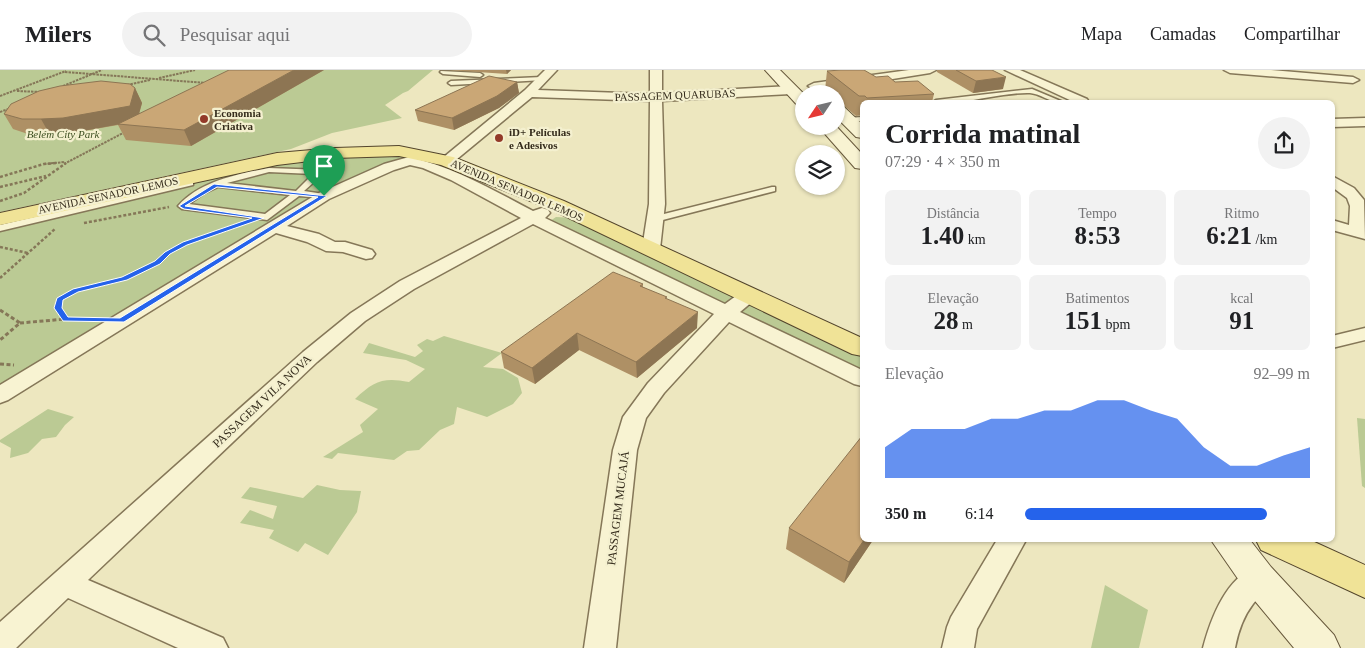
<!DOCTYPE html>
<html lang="pt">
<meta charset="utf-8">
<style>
body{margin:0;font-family:"Times New Roman",serif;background:#f2f2f2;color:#202124;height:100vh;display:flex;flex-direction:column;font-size:19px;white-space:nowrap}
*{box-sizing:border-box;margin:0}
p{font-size:16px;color:#757577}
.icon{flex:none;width:28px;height:28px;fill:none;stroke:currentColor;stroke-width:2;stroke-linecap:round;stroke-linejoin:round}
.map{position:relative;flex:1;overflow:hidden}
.drawer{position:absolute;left:860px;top:30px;width:475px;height:442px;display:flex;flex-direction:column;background:#fff;border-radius:8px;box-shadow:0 1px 4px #0004}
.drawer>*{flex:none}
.needle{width:32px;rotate:235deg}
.buttons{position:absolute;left:795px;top:15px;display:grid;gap:10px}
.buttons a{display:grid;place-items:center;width:50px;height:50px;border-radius:50%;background:#fff;box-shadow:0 1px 4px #0004;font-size:25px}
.pin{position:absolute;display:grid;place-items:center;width:42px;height:42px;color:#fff;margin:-51px -21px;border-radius:50% 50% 50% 0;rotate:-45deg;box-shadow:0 0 5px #0007}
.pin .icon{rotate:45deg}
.round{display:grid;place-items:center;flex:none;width:52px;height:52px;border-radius:26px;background:#f2f2f2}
.head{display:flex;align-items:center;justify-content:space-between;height:85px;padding:0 25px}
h1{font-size:28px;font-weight:700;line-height:38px}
.metrics{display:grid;grid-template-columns:repeat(3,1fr);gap:8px;height:85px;padding:5px 25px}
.metrics div{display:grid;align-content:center;border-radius:8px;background:#f2f2f2;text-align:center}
.metrics b{font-size:25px;font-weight:700}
.metrics small{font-size:14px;font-weight:400}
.metrics p{font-size:14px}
.chart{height:140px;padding:10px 25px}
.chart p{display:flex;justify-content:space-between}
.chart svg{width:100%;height:90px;margin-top:5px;fill:#2563eb;opacity:.7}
ul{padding:0 25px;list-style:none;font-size:16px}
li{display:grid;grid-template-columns:80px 60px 1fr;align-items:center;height:38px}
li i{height:12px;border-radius:6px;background:#2563eb}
header{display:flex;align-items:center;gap:30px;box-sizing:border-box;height:70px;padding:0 25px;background:#fff;border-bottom:1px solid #e0e0e0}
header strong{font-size:24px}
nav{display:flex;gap:28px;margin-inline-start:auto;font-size:18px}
.search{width:350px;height:45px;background:#f2f2f2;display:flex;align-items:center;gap:12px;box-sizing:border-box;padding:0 18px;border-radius:28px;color:#757577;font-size:19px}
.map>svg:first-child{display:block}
.green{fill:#bbca94}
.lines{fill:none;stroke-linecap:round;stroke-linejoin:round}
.lane-casing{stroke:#857758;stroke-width:3}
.street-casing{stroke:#857758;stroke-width:3}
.secondary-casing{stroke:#67583b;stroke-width:2}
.primary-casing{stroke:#53452c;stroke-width:2}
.path-far2{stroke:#857758;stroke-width:2;stroke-dasharray:2.5 1;stroke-linecap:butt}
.path-far1{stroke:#857758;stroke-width:2.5;stroke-dasharray:3 2;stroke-linecap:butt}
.path{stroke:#857758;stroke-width:3;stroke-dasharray:4 2.5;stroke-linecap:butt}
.lane{fill:#f8f3d2;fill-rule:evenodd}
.street{fill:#f8f3d2;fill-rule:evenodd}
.secondary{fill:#f8f3d2;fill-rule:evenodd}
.primary{fill:#f0e397;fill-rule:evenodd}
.wall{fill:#ae9065}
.shaded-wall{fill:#8d7553}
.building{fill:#caa776;stroke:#8d7553}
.route{fill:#2563eb;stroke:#fff;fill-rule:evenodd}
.poi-dot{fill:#933a29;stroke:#f4f0cf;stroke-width:2}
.labels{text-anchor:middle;stroke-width:4.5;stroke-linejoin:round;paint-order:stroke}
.far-street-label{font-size:11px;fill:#352c1c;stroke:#f4f0cf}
.far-poi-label{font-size:11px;font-weight:bold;fill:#352c1c;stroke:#f4f0cf;text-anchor:start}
.far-park-label{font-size:11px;font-style:italic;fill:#3e5123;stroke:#f4f0cf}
.street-label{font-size:12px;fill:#352c1c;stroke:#f4f0cf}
</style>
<header>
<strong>Milers</strong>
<div class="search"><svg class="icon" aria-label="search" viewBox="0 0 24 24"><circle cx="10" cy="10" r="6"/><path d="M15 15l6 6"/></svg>Pesquisar aqui</div>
<nav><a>Mapa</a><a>Camadas</a><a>Compartilhar</a></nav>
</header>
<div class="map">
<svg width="1365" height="578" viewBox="0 0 1365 578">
<rect width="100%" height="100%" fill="#ede7bf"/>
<g class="green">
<polygon points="0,0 433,0 408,21 403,23 385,35 402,48 332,63 291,79 0,142"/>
<polygon points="420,85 324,126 0,325 0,149 277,89"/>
<polygon points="556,147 575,148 862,283 862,301 761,254 550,151"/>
<path d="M 444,266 L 502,283 L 483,297 L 503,299 L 518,308 L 522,323 L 513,334 L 487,347 L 457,337 L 454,354 L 440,360 L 419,380 L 407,381 L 394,390 L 338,383 L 332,389 L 323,387 L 363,362 L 360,355 L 378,339 L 355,329 C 374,311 383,307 409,312 L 425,299 L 406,290 L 363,283 L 369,273 L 415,287 L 423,281 L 417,275 L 427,269 L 433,271 Z"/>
<polygon points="48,339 74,347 65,355 56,367 42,369 28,383 10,388 11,378 0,372 0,370"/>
<polygon points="1357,348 1365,349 1365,418 1362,416"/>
<polygon points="317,415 340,420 361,421 357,442 328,485 305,473 298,482 269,468 274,460 240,453 250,440 273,449 277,436 241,428 250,417 303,428"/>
<polygon points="1105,515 1148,540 1139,578 1091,578"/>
</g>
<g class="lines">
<g class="lane-casing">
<g id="lane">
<polygon points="441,1 480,3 483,5 480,7 443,4 440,2"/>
<polygon points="542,7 545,9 544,10 451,15 448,13 451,11"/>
<path d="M 1032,19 L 1063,32 C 1051,34 1042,24 1030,23 C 999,22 964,36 933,32 L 936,30 Z"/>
<polygon points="862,47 862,51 848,52 845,50 848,48"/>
<path d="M 269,98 L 323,100 L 323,104 L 304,121 L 324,124 L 328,126 L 324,128 L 299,126 L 267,150 L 182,139 L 178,136 C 200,111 238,104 269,98 ZM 269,102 L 313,104 L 296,121 L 227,113 ZM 218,117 L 219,117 L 290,125 L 265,144 L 189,134 L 203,124 Z"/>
<polygon points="190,111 193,111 193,115 0,161 0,155"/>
<polygon points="772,117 775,117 775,121 655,152 651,149 652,147"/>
</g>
</g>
<g class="street-casing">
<g id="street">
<polygon points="545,0 557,0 538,20 650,24 650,0 662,0 662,23 791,16 797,20 791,24 662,31 665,134 660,179 657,183 651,184 645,183 642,179 649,134 650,31 532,27 451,94 441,94 439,91 525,20"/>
<polygon points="909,0 936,0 930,3 855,15 814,19 808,16 814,13"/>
<polygon points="1005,0 1020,0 1087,29 1089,32 1074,32"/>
<polygon points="1224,0 1271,0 1353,7 1359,10 1353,13 1230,3"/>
<polygon points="1365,48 1365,56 1332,57 1332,49"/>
<path d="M 409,87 C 454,97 493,120 533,141 L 542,138 L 548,140 L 550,143 L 545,148 L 725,234 C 735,227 743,219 756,222 L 759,226 L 740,242 L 862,300 L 862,316 L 854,314 L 729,252 L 664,323 L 646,348 L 637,380 L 616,578 L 584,578 L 613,380 L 623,347 L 648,313 L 714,244 L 533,154 L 414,219 L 365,251 L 317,292 L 88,510 L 223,568 L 228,578 L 178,578 L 68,528 L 16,578 L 0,578 L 0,552 L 303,282 L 351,243 L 400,211 L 521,148 L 451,110 L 423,98 L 410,95 L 394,100 L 329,129 L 287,156 L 319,164 L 335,172 L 345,172 L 372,180 L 375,184 L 372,188 L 366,189 L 343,182 L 326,181 L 307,172 L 276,163 L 8,330 L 0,333 L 0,315 L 319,123 L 384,94 Z"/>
<polygon points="1332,106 1354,118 1364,130 1365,169 1332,160 1332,150 1349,155 1350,136 1347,128 1332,117"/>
<polygon points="1365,258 1365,270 1332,278 1332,266"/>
<polygon points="997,470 1026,470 977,559 974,578 942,578 947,557 951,547"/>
<path d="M 1258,496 L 1268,499 L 1272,508 C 1268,518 1260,525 1253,534 C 1243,547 1238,562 1235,578 L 1203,578 C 1211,548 1226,507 1258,496 Z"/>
</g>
</g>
<g class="secondary-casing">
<g id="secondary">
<polygon points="765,0 780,0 804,24 804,38 798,36"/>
<polygon points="836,33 842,35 862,54 862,68 856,67 836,47"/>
<polygon points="818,56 836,56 862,84 862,99 855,98"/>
<polygon points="1211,470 1250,470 1271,497 1334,565 1340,578 1294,578 1245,519"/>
</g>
</g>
<g class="primary-casing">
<g id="primary">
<polygon points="399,76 453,87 564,131 862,268 862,286 852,284 550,139 441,95 399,86 335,88 277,95 0,155 0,143 277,83 335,78"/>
<polygon points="1256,470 1310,470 1365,495 1365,528 1261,480"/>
</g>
</g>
<g class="path-far2">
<polyline points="65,2 206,13"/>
<polyline points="159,8 195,0"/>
<polyline points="127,15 150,10"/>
<polyline points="63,16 102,0"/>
<polyline points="17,21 41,22"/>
<polyline points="0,26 66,1"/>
<polyline points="0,42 11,38"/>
<polyline points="44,94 65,92"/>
<polyline points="64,94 125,62"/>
</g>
<g class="path-far1">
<polyline points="0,107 44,94 56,93"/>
<polyline points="0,117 46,106"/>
<polyline points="0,131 24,123 66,93"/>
<polyline points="84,153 169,137"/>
<polyline points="0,177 28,183"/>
<polyline points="0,208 55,159"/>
<polyline points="98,216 125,209 158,193 168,183 185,174 235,157"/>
</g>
<g class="path">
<polyline points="0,240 20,253 0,270"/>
<polyline points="66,249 58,238 59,229 76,221 103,214"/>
<polyline points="20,253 66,249 89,250"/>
<polyline points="0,294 14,295"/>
</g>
<use href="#lane" class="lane"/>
<use href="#street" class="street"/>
<use href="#secondary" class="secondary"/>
<use href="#primary" class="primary"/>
</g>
<g class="wall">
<polygon points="324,0 191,76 126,70 118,55 72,63 50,65 31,65 13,59 4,44 135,18 142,33 139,44"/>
<polygon points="448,0 511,0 507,4"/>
<polygon points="937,0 992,0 1003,19 973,23 937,2"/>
<polygon points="827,1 876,7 895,12 934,24 932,32 862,32 862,46 862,45 856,46 836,29 836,24 829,24 825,20"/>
<polygon points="517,12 519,23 499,38 454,60 418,51 415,40"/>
<polygon points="643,214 643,217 667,229 697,258 637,308 579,280 535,314 504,298 501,282"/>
<polygon points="789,458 862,470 873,470 844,513 786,479"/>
</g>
<g class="shaded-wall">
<polygon points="294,0 324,0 191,76 184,60"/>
<polygon points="506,0 511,0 507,4"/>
<polygon points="1006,7 1003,19 973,23 976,11"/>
<polygon points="517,12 519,23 499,38 454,60 452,48"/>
<polygon points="135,18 142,33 137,51 72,63 50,65 41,49"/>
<polygon points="698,242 697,258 637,308 636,292"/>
<polygon points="577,263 579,280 535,314 532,298"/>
<polygon points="864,470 873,470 844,513 849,492"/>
</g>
<g class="building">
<polygon points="229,0 294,0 184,60 118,54"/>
<polygon points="841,0 864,0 876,7 888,6 895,12 918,11 934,24 867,28 865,26 859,26 827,1"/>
<polygon points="956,0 992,0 1006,7 976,11"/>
<polygon points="489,6 517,12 497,26 452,48 415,40"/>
<polygon points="101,11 130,14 135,18 130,36 63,48 41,49 22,49 4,44 11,34 39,21 60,16"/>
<polygon points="613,202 643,214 640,216 667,227 665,228 698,242 636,292 577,263 532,298 501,282"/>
<polygon points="862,366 862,470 864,470 849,492 789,458"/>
</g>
<path class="route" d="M 214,114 L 327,126 L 124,252 L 63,251 L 54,238 L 57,228 L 73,219 L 122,207 L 155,191 L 165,182 L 183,172 L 252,148 L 184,139 L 179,136 ZM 217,117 L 318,127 L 120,248 L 68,247 L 62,238 L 63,230 L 78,222 L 127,210 L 160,194 L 170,184 L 187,175 L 264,148 L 185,136 Z"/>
<g class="poi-dot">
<circle cx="204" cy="49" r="5"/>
<circle cx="499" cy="68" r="5"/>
</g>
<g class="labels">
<g class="far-street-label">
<text transform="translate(675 25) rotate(-2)" y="4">PASSAGEM QUARUBAS</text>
<text transform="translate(517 120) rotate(23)" y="4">AVENIDA SENADOR LEMOS</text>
<text transform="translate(108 125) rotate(-12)" y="4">AVENIDA SENADOR LEMOS</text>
</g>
<g class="far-poi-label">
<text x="214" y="47">Economia<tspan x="214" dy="13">Criativa</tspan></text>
<text x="509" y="66">iD+ Películas<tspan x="509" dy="13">e Adesivos</tspan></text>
</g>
<g class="far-park-label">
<text x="63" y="68">Belém City Park</text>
</g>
<g class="street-label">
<text transform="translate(262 331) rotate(-43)" y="4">PASSAGEM VILA NOVA</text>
<text transform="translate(618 438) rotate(-83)" y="4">PASSAGEM MUCAJÁ</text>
</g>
</g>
</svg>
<div class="buttons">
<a><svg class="needle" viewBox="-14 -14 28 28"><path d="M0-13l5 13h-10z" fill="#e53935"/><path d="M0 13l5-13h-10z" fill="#757577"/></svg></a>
<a><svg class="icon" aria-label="layers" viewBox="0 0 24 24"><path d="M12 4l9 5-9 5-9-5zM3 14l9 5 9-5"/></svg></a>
</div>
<div class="pin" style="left:324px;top:126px;background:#1e9e55"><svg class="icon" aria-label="arrive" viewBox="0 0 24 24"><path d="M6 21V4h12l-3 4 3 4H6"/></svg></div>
<section class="drawer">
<div class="head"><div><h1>Corrida matinal</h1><p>07:29 · 4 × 350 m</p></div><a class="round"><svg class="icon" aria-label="share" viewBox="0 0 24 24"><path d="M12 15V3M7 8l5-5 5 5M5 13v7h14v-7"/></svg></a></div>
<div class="metrics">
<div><p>Distância</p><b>1.40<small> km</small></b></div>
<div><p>Tempo</p><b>8:53</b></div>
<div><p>Ritmo</p><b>6:21<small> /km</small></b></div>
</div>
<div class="metrics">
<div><p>Elevação</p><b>28<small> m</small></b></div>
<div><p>Batimentos</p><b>151<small> bpm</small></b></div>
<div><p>kcal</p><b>91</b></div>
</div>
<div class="chart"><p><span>Elevação</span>92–99 m</p>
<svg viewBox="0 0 160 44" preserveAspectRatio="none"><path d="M0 44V29L10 20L20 20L30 20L40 15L50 15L60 11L70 11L80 6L90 6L100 11L110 15L120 29L130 38L140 38L150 33L160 29V44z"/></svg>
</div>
<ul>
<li><b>350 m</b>6:14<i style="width:85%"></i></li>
</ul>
</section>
</div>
